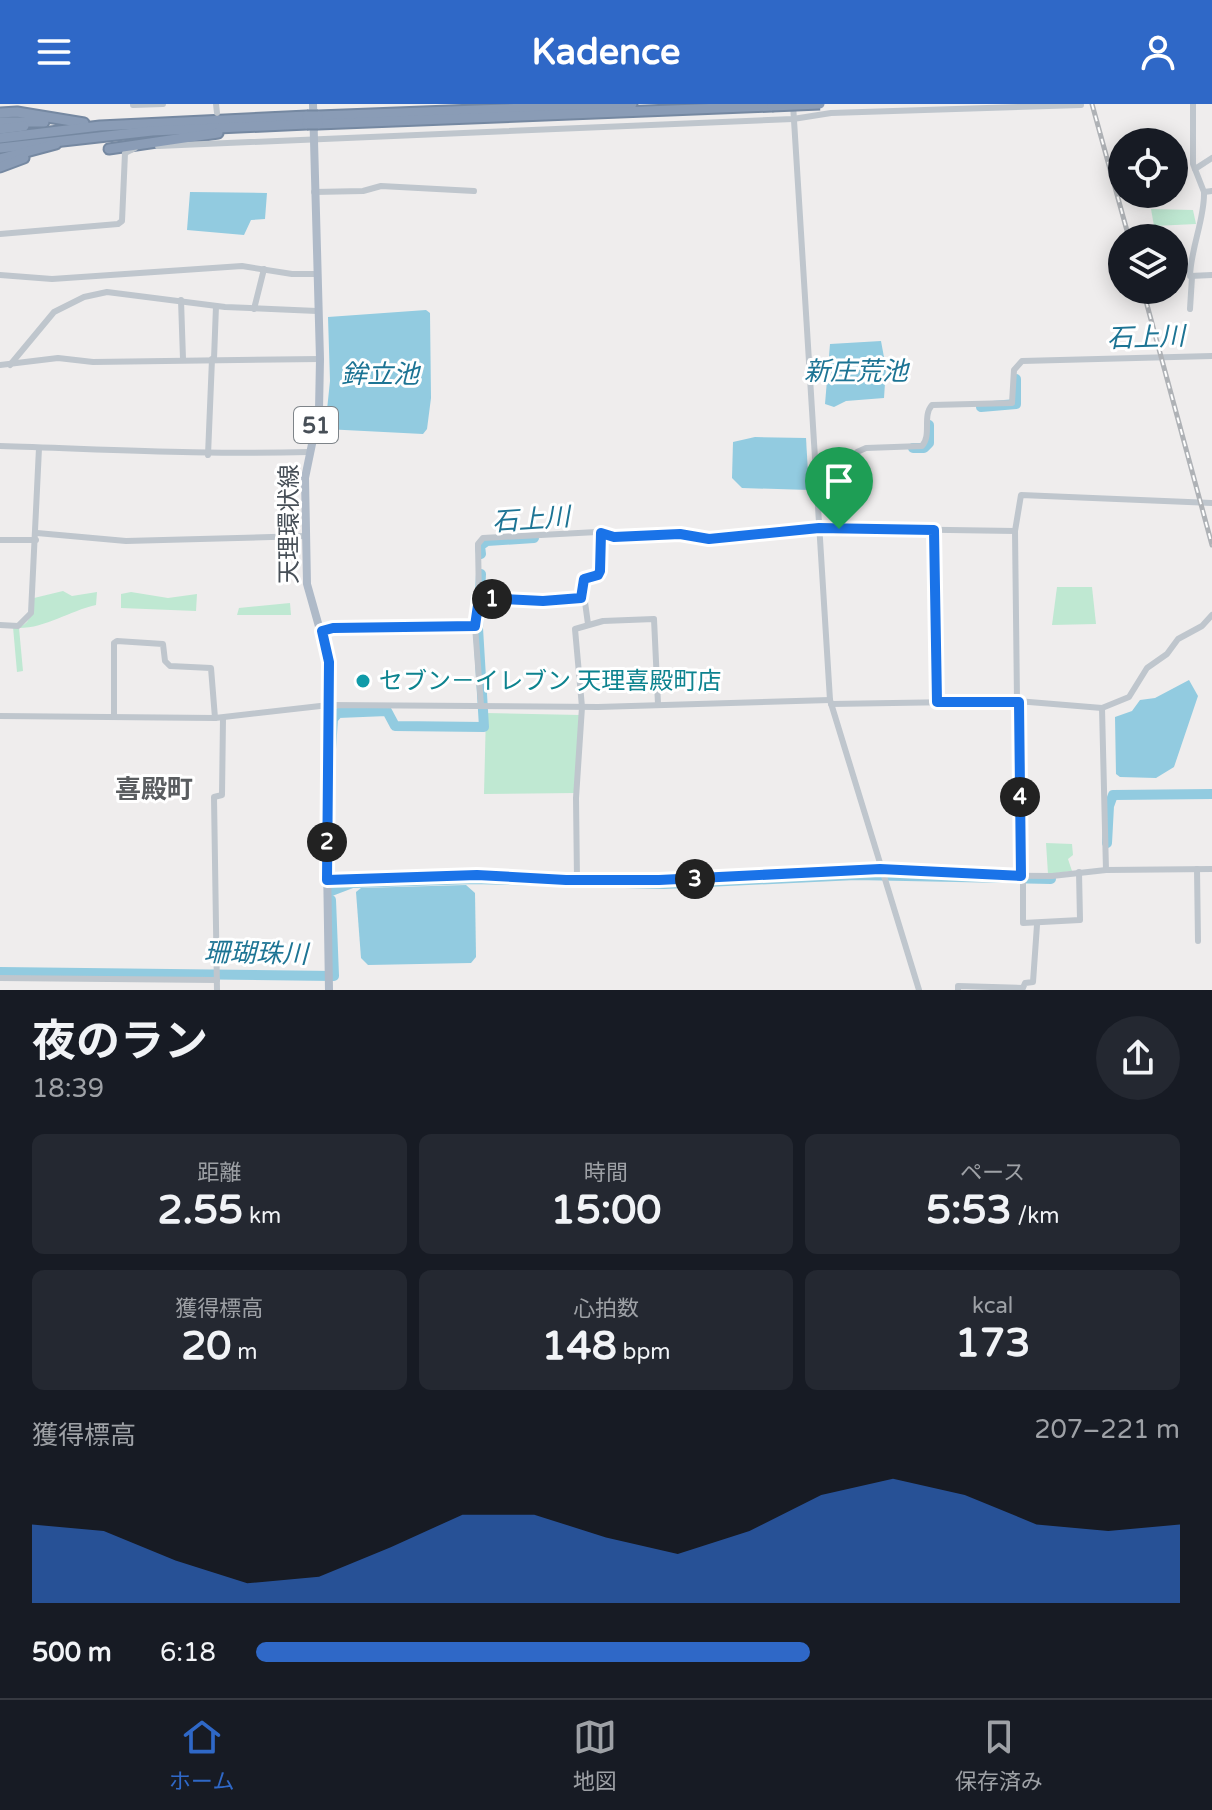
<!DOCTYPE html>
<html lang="ja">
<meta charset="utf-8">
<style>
body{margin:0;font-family:"Varela Round","Noto Sans JP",sans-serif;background:#242831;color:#f1f3f6;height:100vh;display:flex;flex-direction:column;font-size:30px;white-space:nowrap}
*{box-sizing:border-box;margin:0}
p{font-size:26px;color:#9ea1a6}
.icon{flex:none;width:44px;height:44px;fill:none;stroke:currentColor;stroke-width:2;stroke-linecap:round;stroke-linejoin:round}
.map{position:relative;height:886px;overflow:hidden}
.drawer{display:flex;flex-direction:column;background:#171b24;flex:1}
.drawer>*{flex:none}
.tools{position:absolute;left:1108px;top:24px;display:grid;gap:16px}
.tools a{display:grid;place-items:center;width:80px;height:80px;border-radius:50%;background:#171b24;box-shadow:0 4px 20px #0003;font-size:40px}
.pin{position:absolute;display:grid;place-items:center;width:68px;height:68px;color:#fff;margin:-82px -34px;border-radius:50% 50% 50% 0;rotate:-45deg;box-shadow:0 0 8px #0007}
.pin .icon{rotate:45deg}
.km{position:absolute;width:40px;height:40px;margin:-20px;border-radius:50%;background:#222;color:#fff;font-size:22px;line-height:40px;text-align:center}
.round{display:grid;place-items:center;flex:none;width:84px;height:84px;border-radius:42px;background:#242831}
.summary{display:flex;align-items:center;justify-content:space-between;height:136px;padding:0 32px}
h1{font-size:44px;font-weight:700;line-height:60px}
.stats{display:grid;grid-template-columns:repeat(3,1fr);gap:12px;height:136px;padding:8px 32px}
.stats div{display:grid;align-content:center;border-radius:12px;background:#242831;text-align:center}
.stats b{font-size:40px;font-weight:700}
.stats small{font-size:22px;font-weight:400}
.stats p{font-size:22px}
.chart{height:224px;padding:16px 32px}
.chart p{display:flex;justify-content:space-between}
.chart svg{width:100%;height:144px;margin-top:8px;fill:#2f68c7;opacity:.7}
ul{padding:0 32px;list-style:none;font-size:26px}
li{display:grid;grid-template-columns:128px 96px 1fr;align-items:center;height:60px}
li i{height:20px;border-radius:10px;background:#2f68c7}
header{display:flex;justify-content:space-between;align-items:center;height:104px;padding:0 32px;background:#2f68c7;color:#fff;font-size:36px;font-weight:700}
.menu{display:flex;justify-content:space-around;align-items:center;height:112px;border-top:2px solid #363941;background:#171b24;font-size:22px;color:#9ea1a6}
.menu a{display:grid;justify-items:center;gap:4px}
.menu .selected{color:#2f68c7}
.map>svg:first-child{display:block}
.green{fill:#bfe8d2}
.water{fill:#92cbe0}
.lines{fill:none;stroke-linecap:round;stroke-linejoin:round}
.river{stroke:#92cbe0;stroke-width:10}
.highway-casing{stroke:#7588a1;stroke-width:13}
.minor{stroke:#bfc6cd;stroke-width:6}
.major{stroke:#afbac8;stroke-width:8}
.highway{stroke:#8a9cb6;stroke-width:9}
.rail-casing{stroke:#afb2b6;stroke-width:5}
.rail{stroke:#fff;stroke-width:2;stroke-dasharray:6;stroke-linecap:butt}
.highway-bridge-casing{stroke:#7588a1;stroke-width:13;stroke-linecap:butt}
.highway-bridge{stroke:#8a9cb6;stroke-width:9}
.route-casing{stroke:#fff;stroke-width:16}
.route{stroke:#1a73e8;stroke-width:10}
.culture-dot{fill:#0f9aa8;stroke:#fff;stroke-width:3}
.labels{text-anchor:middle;stroke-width:6;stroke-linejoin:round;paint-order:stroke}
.shield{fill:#fff;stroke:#7e8489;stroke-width:2}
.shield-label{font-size:22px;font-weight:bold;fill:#474f57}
.street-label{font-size:24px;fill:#474f57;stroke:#fff}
.culture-label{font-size:24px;fill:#0d838f;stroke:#fff;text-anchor:start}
.water-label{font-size:26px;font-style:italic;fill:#1d7494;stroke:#fff}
.neighbourhood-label{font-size:26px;font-weight:bold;fill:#5a5d60;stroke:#fff}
</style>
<header><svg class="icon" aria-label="menu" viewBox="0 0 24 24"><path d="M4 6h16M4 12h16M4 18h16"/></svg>Kadence<svg class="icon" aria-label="person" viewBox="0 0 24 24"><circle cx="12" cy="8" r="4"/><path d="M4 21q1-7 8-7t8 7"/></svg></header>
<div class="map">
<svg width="1212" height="886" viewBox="0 0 1212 886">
<rect width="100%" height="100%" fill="#efeded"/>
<g class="green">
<polygon points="1151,105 1193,106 1196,120 1154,122"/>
<polygon points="1057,483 1092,483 1096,520 1052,521"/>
<path d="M 63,487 L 72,492 L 97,488 L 96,501 C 69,507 46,524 19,524 L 23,567 L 17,568 L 13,523 C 30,524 33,508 34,494 Z"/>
<polygon points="131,488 168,494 197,490 196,507 121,504 121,490"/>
<polygon points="290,499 291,511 237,511 239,504"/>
<polygon points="486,609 580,611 576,689 484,690"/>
<polygon points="1046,739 1072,740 1073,751 1068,755 1072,767 1048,770"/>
</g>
<g class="water">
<polygon points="190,88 267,89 265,115 251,116 244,131 187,126"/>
<polygon points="426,206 430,209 431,294 427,325 423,330 325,325 330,277 328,213"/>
<polygon points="881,237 886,264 884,294 846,297 834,303 825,300 830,240"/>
<polygon points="755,333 806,334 809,386 742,384 732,374 733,338"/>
<polygon points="1189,576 1198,592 1174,663 1156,674 1120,673 1116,670 1115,613 1132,607 1140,596 1155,594"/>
<polygon points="466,781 475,789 476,853 471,859 368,861 361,854 356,788 361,784"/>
</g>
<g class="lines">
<g class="river">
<polyline points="981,303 1016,300 1016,275"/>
<polyline points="913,344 924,344 929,339 929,321"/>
<polyline points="841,402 849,386 856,353"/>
<polyline points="481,450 480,442 487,437 534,434"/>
<polyline points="330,660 333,615 338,609 387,607 395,622 484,623 478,524 481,470"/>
<polyline points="330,720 330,776"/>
<polyline points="1107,739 1109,702 1113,691 1212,690"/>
<polyline points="331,787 352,779 474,775 664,780 856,771 1051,775"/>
<polyline points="0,868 334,872 331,796"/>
</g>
<g class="highway-casing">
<g id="highway">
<polyline points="0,9 17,8 84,19"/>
<polyline points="318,12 632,0"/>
<polyline points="0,18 44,18"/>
<polyline points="318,20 772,2"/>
<polyline points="0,25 24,22"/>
<polyline points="0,34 100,22 307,12"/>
<polyline points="0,44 152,27 307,20"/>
<polyline points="109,45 218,29"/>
<polyline points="0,55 56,40"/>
<polyline points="0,63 24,54"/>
</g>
</g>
<g class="minor">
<polyline points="216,0 217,9"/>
<polyline points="793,0 830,596 919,886"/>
<polyline points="1193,0 1193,60 1204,88 1212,87"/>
<polyline points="133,1 163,0"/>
<polyline points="158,42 793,15 831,9 1081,1"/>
<polyline points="1195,65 1212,54"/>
<polyline points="314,88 363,87 381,82 474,87"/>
<path d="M 1204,88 C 1205,114 1191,143 1190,172 L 1212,171"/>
<polyline points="0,130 118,120 122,117 125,49 135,44"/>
<polyline points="0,171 52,175 242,162 292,170 316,170"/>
<polyline points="181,196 183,255"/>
<polyline points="254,205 264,165"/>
<polyline points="1190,205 1192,173"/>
<polyline points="214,255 216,202"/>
<polyline points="0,261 58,254 93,258 320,255"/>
<polyline points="10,261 54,208 84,193 107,188 225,203 317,207"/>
<path d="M 0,342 C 103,345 205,351 309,348"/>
<polyline points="208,351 212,255"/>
<path d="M 839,425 C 839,406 847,363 857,348 L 866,344 L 922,342 C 932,331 922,312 932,301 L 1012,299 L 1014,266 L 1022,257 L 1212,252"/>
<polyline points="934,426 937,598"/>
<polyline points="37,429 126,437 306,432"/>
<polyline points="0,436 36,436"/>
<polyline points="479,494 543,497 581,494"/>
<polyline points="588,520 585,498 581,494 584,475 598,471 600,467 601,429"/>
<polyline points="0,521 18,522 31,509 39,344"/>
<polyline points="322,527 333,524 475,522"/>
<polyline points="1017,597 1015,427 1021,391 1212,399"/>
<polyline points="1019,598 1021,772"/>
<polyline points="831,600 1017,597 1102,604 1129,593 1147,564 1167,550 1178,535 1202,522 1212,511"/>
<polyline points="481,601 475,522 479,494 478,440 483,434 597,428 614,433 680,430 709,435 819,424 1015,427"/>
<polyline points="1102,604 1106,766"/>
<polyline points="0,612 215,614 329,601 598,603 830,596"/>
<polyline points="114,613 114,539 117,537 163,540 165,557 170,562 211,564 215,614"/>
<polyline points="1197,765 1198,837"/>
<polyline points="1023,772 1023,819 1080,816 1079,768"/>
<polyline points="327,776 477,771 566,776 659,776 880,765 953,771 1052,772 1106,766 1212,765"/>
<polyline points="577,776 576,694 582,603 575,525 603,517 654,515 658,600"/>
<polyline points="0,874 217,876"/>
<polyline points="217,886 214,693 222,691 223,614"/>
<polyline points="958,886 958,882 1023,884 1025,879 1033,878 1037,821"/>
</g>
<polyline class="major" points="313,0 320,255 319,306 305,374 307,480 329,558 326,694 329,886"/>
<use href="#highway" class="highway"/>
<g class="rail-casing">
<g id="rail">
<polyline points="1092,0 1129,134"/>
<polyline points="1143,186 1212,441"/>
</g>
</g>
<use href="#rail" class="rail"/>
<g class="highway-bridge-casing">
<g id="highway-bridge">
<polyline points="772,2 820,0"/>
<polyline points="307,12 318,12"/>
<polyline points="307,20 318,20"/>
</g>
</g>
<use href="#highway-bridge" class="highway-bridge"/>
</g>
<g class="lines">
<g class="route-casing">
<polygon id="route" points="819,424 934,426 937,598 1019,598 1021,772 880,765 659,776 566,776 477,771 327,776 329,558 322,527 333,524 475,522 479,494 543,497 581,494 584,475 598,471 600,467 601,429 614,433 680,430 709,435"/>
</g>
<use href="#route" class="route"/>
</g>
<circle class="culture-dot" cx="363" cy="577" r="8"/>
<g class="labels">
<rect class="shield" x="294" y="303" width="44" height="36" rx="6"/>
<g class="shield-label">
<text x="316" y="329">51</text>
</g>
<g class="street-label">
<text transform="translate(289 420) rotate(-90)" y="8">天理環状線</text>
</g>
<g class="culture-label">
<text x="379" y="585">セブン－イレブン 天理喜殿町店</text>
</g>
<g class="water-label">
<text transform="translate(1146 233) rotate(-2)" y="9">石上川</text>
<text x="856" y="276">新庄荒池</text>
<text x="380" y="279">鉾立池</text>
<text transform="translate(531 415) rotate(-4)" y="9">石上川</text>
<text transform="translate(256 849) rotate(1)" y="9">珊瑚珠川</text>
</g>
<g class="neighbourhood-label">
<text x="154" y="694">喜殿町</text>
</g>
</g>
</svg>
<div class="tools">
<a><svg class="icon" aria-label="locate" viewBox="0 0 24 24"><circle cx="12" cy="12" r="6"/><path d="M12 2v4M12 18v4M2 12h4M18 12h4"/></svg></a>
<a><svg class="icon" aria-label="layers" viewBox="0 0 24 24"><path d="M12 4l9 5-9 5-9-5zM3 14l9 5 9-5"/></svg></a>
</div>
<div class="pin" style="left:839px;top:425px;background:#1e9e55"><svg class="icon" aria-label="arrive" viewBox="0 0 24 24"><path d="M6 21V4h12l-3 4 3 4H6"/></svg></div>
<b class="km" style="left:492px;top:495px">1</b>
<b class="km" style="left:327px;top:738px">2</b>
<b class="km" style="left:695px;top:775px">3</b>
<b class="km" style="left:1020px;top:693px">4</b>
</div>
<section class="drawer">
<div class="summary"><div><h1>夜のラン</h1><p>18:39</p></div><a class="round"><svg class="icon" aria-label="share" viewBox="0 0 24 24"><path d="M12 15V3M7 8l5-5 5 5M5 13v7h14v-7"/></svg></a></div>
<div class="stats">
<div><p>距離</p><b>2.55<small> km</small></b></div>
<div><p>時間</p><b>15:00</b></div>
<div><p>ペース</p><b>5:53<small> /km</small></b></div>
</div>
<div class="stats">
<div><p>獲得標高</p><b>20<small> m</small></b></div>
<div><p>心拍数</p><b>148<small> bpm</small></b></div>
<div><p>kcal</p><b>173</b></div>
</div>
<div class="chart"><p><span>獲得標高</span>207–221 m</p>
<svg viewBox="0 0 160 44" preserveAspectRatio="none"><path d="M0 44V20L10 22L20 31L30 38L40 36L50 27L60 17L70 17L80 24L90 29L100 22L110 11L120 6L130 11L140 20L150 22L160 20V44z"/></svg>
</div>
<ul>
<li><b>500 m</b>6:18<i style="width:60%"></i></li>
</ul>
</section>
<nav class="menu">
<a class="selected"><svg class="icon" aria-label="home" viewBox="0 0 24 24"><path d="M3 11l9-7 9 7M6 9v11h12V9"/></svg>ホーム</a>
<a><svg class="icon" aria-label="map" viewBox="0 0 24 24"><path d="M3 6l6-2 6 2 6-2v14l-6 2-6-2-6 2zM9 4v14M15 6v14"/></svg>地図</a>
<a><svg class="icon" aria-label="saved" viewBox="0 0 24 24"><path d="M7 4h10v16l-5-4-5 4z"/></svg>保存済み</a>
</nav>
